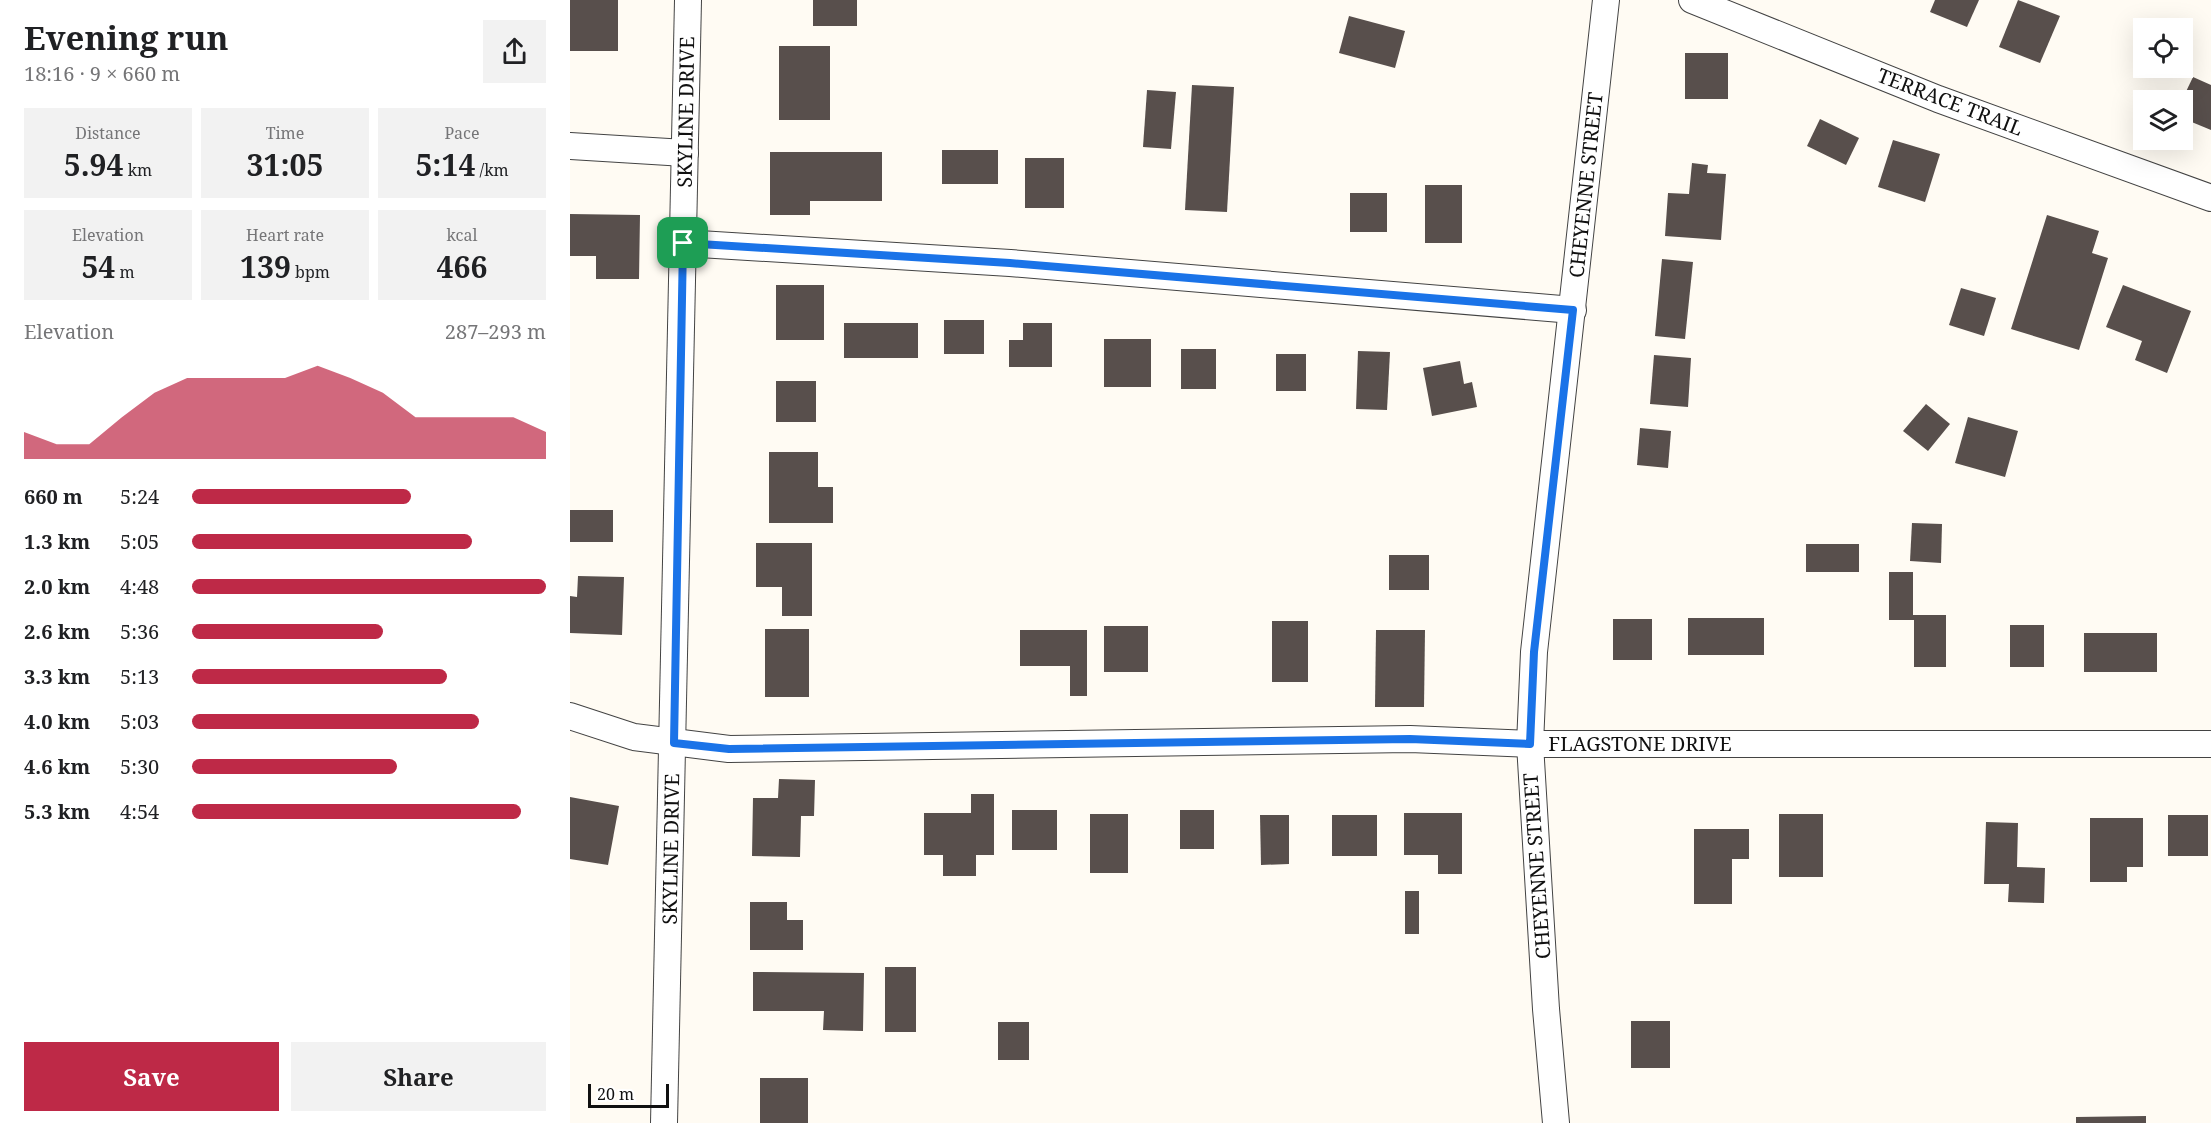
<!DOCTYPE html>
<meta charset="utf-8">
<style>
body{margin:0;font-family:"Noto Serif",serif;background:#f2f2f2;color:#202124;height:100vh;display:flex;flex-direction:column;font-size:22px;white-space:nowrap}
*{box-sizing:border-box;margin:0}
p{font-size:20px;color:#757577}
.icon{flex:none;width:33px;height:33px;fill:none;stroke:currentColor;stroke-width:2;stroke-linecap:round;stroke-linejoin:round}
.map{position:relative;flex:1;overflow:hidden}
.drawer{display:flex;flex-direction:column;background:#fff;width:570px}
.drawer>*{flex:none}
.tools{position:absolute;left:1563px;top:18px;display:grid;gap:12px}
.tools a{display:grid;place-items:center;width:60px;height:60px;border-radius:0px;background:#fff;box-shadow:0 6px 24px #0002;font-size:30px}
.scale{position:absolute;left:18px;bottom:15px;width:81px;box-sizing:border-box;padding-left:6px;border:3px solid #101010;border-top:0;font-size:16px;line-height:21px;white-space:nowrap;color:#101010;-webkit-text-stroke:4px #fff;paint-order:stroke}
.pin{position:absolute;display:grid;place-items:center;width:51px;height:51px;color:#fff;margin:-26px;border-radius:12px;box-shadow:0 3px 9px #0006}
.round{display:grid;place-items:center;flex:none;width:63px;height:63px;border-radius:0px;background:#f2f2f2}
.head{display:flex;align-items:center;justify-content:space-between;height:102px;padding:0 24px}
h1{font-size:33px;font-weight:700;line-height:45px}
.figures{display:grid;grid-template-columns:repeat(3,1fr);gap:9px;height:102px;padding:6px 24px}
.figures div{display:grid;align-content:center;border-radius:0px;background:#f2f2f2;text-align:center}
.figures b{font-size:30px;font-weight:700}
.figures small{font-size:16px;font-weight:400}
.figures p{font-size:16px}
.chart{height:168px;padding:12px 24px}
.chart p{display:flex;justify-content:space-between}
.chart svg{width:100%;height:108px;margin-top:6px;fill:#be2947;opacity:.7}
.cta{display:flex;gap:12px;margin-top:auto;padding:12px 24px}
.cta a{flex:1;height:69px;border-radius:0px;background:#be2947;color:#fff;font-size:24px;font-weight:700;line-height:69px;text-align:center}
.cta a+a{background:#f2f2f2;color:#202124}
ul{padding:0 24px;list-style:none;font-size:20px}
li{display:grid;grid-template-columns:96px 72px 1fr;align-items:center;height:45px}
li i{height:15px;border-radius:8px;background:#be2947}
main{display:flex;flex:1;min-height:0}
.map>svg:first-child{display:block}
.building{fill:#584f4c}
.lines{fill:none;stroke-linecap:round;stroke-linejoin:round}
.street-casing{stroke:#434343;stroke-width:28}
.street{stroke:#fff;stroke-width:26}
.route-casing{stroke:#fff;stroke-width:12}
.route{stroke:#1a73e8;stroke-width:8}
.labels{text-anchor:middle;stroke-width:6;stroke-linejoin:round;paint-order:stroke}
.street-label{font-size:20px;fill:#101010;stroke:#fff}
</style>
<main>
<section class="drawer">
<div class="head"><div><h1>Evening run</h1><p>18:16 · 9 × 660 m</p></div><a class="round"><svg class="icon" aria-label="share" viewBox="0 0 24 24"><path d="M12 15V3M7 8l5-5 5 5M5 13v7h14v-7"/></svg></a></div>
<div class="figures">
<div><p>Distance</p><b>5.94<small> km</small></b></div>
<div><p>Time</p><b>31:05</b></div>
<div><p>Pace</p><b>5:14<small> /km</small></b></div>
</div>
<div class="figures">
<div><p>Elevation</p><b>54<small> m</small></b></div>
<div><p>Heart rate</p><b>139<small> bpm</small></b></div>
<div><p>kcal</p><b>466</b></div>
</div>
<div class="chart"><p><span>Elevation</span>287–293 m</p>
<svg viewBox="0 0 160 44" preserveAspectRatio="none"><path d="M0 44V33L10 38L20 38L30 27L40 17L50 11L60 11L70 11L80 11L90 6L100 11L110 17L120 27L130 27L140 27L150 27L160 33V44z"/></svg>
</div>
<ul>
<li><b>660 m</b>5:24<i style="width:62%"></i></li>
<li><b>1.3 km</b>5:05<i style="width:79%"></i></li>
<li><b>2.0 km</b>4:48<i style="width:100%"></i></li>
<li><b>2.6 km</b>5:36<i style="width:54%"></i></li>
<li><b>3.3 km</b>5:13<i style="width:72%"></i></li>
<li><b>4.0 km</b>5:03<i style="width:81%"></i></li>
<li><b>4.6 km</b>5:30<i style="width:58%"></i></li>
<li><b>5.3 km</b>4:54<i style="width:93%"></i></li>
</ul>
<div class="cta"><a>Save</a><a>Share</a></div>
</section>
<div class="map">
<svg width="1641" height="1123" viewBox="0 0 1641 1123">
<rect width="100%" height="100%" fill="#fffbf3"/>
<g class="building">
<rect x="0" y="0" width="48" height="51"/>
<rect x="243" y="0" width="44" height="26"/>
<polygon points="1365,0 1409,0 1397,27 1360,12"/>
<polygon points="1448,0 1490,16 1470,63 1429,47"/>
<polygon points="779,16 835,31 825,68 769,53"/>
<rect x="209" y="46" width="51" height="74"/>
<rect x="1115" y="53" width="43" height="46"/>
<polygon points="1623,77 1641,85 1641,130 1612,118 1612,100"/>
<polygon points="622,85 664,87 657,212 615,210"/>
<polygon points="577,90 606,92 601,149 573,147"/>
<polygon points="1250,119 1289,138 1276,165 1237,146"/>
<polygon points="1323,140 1370,154 1355,202 1308,187"/>
<rect x="372" y="150" width="56" height="34"/>
<polygon points="200,152 312,152 312,201 240,201 240,215 200,215"/>
<rect x="455" y="158" width="39" height="50"/>
<polygon points="1122,163 1138,165 1137,173 1156,174 1151,240 1095,236 1098,193 1119,194"/>
<rect x="855" y="185" width="37" height="58"/>
<rect x="780" y="193" width="37" height="39"/>
<polygon points="0,214 70,215 69,279 26,279 26,256 0,256"/>
<polygon points="1477,215 1529,231 1522,253 1538,258 1509,350 1441,329"/>
<polygon points="1092,259 1123,262 1115,339 1085,336"/>
<rect x="206" y="285" width="48" height="55"/>
<polygon points="1553,285 1621,311 1597,373 1565,360 1572,341 1536,327"/>
<polygon points="1391,288 1426,298 1414,336 1379,325"/>
<rect x="374" y="320" width="40" height="34"/>
<rect x="274" y="323" width="74" height="35"/>
<polygon points="453,323 482,323 482,367 439,367 439,340 453,340"/>
<rect x="534" y="339" width="47" height="48"/>
<rect x="611" y="349" width="35" height="40"/>
<polygon points="788,351 820,352 817,410 786,409"/>
<rect x="706" y="354" width="30" height="37"/>
<polygon points="1084,355 1121,358 1118,407 1080,404"/>
<polygon points="890,361 894,384 902,382 907,407 862,416 853,368"/>
<rect x="206" y="381" width="40" height="41"/>
<polygon points="1356,404 1380,424 1358,451 1333,431"/>
<polygon points="1398,417 1448,431 1435,477 1385,463"/>
<polygon points="1070,428 1101,431 1098,468 1067,465"/>
<polygon points="199,452 248,452 248,487 263,487 263,523 199,523"/>
<rect x="0" y="510" width="43" height="32"/>
<polygon points="1342,523 1372,524 1371,563 1340,561"/>
<polygon points="186,543 242,543 242,616 212,616 212,587 186,587"/>
<rect x="1236" y="544" width="53" height="28"/>
<rect x="819" y="555" width="40" height="35"/>
<polygon points="1319,572 1343,572 1343,615 1376,615 1376,667 1344,667 1344,620 1319,620"/>
<polygon points="8,576 54,577 52,635 0,633 0,596 7,597"/>
<rect x="1118" y="618" width="76" height="37"/>
<rect x="1043" y="619" width="39" height="41"/>
<rect x="702" y="621" width="36" height="61"/>
<rect x="1440" y="625" width="34" height="42"/>
<rect x="534" y="626" width="44" height="46"/>
<rect x="195" y="629" width="44" height="68"/>
<polygon points="450,630 517,630 517,696 500,696 500,666 450,666"/>
<polygon points="806,630 855,630 854,707 805,707"/>
<rect x="1514" y="633" width="73" height="39"/>
<polygon points="209,779 245,780 244,816 231,816 230,857 182,856 183,798 208,798"/>
<polygon points="401,794 424,794 424,855 406,855 406,876 373,876 373,855 354,855 354,813 401,813"/>
<polygon points="0,797 49,806 38,865 0,859"/>
<rect x="442" y="810" width="45" height="40"/>
<rect x="610" y="810" width="34" height="39"/>
<polygon points="834,813 892,813 892,874 868,874 868,855 834,855"/>
<rect x="520" y="814" width="38" height="59"/>
<rect x="1209" y="814" width="44" height="63"/>
<polygon points="690,815 719,815 719,864 691,865"/>
<rect x="762" y="815" width="45" height="41"/>
<rect x="1598" y="815" width="40" height="41"/>
<polygon points="1520,818 1573,818 1573,867 1557,867 1557,882 1520,882"/>
<polygon points="1416,822 1448,823 1447,867 1475,868 1474,903 1438,902 1439,884 1414,884"/>
<polygon points="1124,829 1179,829 1179,859 1162,859 1162,904 1124,904"/>
<rect x="835" y="891" width="14" height="43"/>
<polygon points="180,902 217,902 217,920 233,920 233,950 180,950"/>
<rect x="315" y="967" width="31" height="65"/>
<polygon points="183,972 294,973 293,1031 253,1030 254,1011 183,1011"/>
<rect x="1061" y="1021" width="39" height="47"/>
<rect x="428" y="1022" width="31" height="38"/>
<rect x="190" y="1078" width="48" height="45"/>
<polygon points="1576,1116 1576,1123 1506,1123 1506,1117"/>
</g>
<g class="lines">
<g class="street-casing">
<g id="street">
<polyline points="1122,0 1368,99 1641,198"/>
<polyline points="0,146 115,153"/>
<polyline points="113,243 440,263 1003,310"/>
<polyline points="0,716 64,737 159,749 840,739 960,744 1641,744"/>
<polyline points="94,1123 118,0"/>
<polyline points="986,1123 976,1009 960,744 964,652 1036,0"/>
</g>
</g>
<use href="#street" class="street"/>
</g>
<g class="lines">
<g class="route-casing">
<polygon id="route" points="113,243 440,263 1003,310 964,652 960,744 840,739 159,749 104,743"/>
</g>
<use href="#route" class="route"/>
</g>
<g class="labels">
<g class="street-label">
<text transform="translate(1380 102) rotate(21)" y="7">TERRACE TRAIL</text>
<text transform="translate(116 112) rotate(-89)" y="7">SKYLINE DRIVE</text>
<text transform="translate(1016 185) rotate(-84)" y="7">CHEYENNE STREET</text>
<text x="1070" y="751">FLAGSTONE DRIVE</text>
<text transform="translate(101 849) rotate(-89)" y="7">SKYLINE DRIVE</text>
<text transform="translate(967 866) rotate(-94)" y="7">CHEYENNE STREET</text>
</g>
</g>
</svg>
<div class="tools">
<a><svg class="icon" aria-label="locate" viewBox="0 0 24 24"><circle cx="12" cy="12" r="6"/><path d="M12 2v4M12 18v4M2 12h4M18 12h4"/></svg></a>
<a><svg class="icon" aria-label="layers" viewBox="0 0 24 24"><path d="M12 4l9 5-9 5-9-5zM3 14l9 5 9-5"/></svg></a>
</div>
<div class="scale">20 m</div>
<div class="pin" style="left:113px;top:243px;background:#1e9e55"><svg class="icon" aria-label="arrive" viewBox="0 0 24 24"><path d="M6 21V4h12l-3 4 3 4H6"/></svg></div>
</div>
</main>
